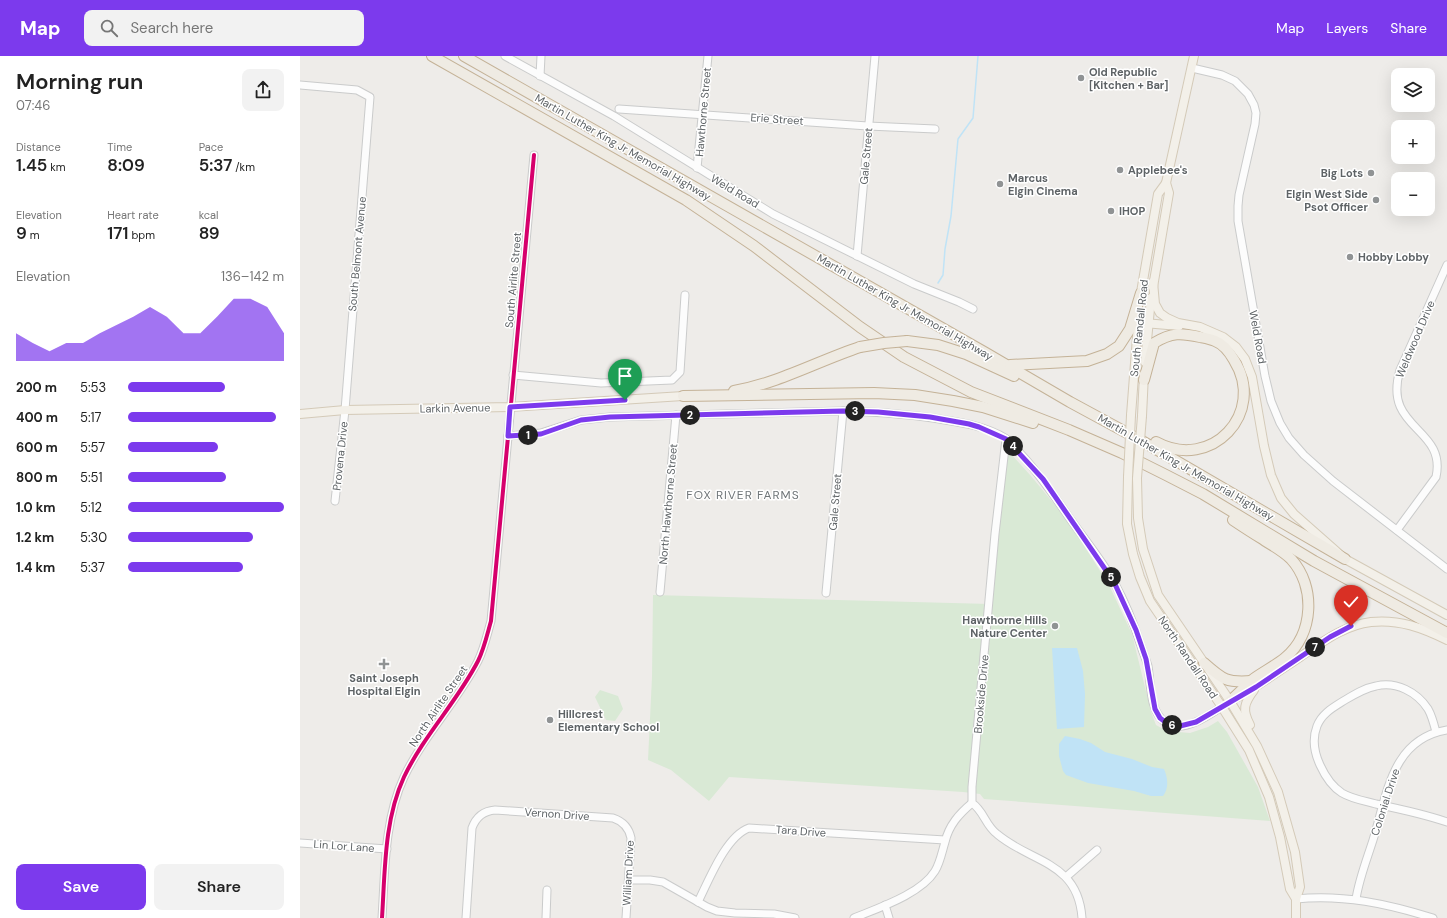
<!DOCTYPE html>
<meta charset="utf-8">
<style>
body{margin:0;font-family:"DM Sans",sans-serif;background:#f2f2f2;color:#222;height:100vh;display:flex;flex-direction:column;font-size:15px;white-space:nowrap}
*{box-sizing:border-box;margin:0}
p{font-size:13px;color:#767676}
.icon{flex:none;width:22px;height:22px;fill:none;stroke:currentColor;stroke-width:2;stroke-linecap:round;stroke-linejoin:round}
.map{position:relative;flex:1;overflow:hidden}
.drawer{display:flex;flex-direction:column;background:#fff;width:300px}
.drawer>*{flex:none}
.tools{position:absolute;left:1091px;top:12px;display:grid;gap:8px}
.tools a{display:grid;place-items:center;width:44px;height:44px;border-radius:8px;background:#fff;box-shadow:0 4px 16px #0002;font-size:20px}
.pin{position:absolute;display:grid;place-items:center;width:34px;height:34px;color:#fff;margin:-41px -17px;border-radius:50% 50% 50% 0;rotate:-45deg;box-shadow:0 0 4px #0007}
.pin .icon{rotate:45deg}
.km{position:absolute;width:20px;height:20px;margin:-10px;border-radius:50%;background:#222;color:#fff;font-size:11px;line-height:20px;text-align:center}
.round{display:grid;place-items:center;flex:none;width:42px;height:42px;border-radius:8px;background:#f2f2f2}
.headline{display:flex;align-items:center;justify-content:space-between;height:68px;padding:0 16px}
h1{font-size:22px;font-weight:600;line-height:30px}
.figures{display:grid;grid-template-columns:repeat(3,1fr);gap:6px;height:68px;padding:4px 16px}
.figures div{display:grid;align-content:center}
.figures b{font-size:17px;font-weight:600}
.figures small{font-size:11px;font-weight:400}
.figures p{font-size:11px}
.chart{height:112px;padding:8px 16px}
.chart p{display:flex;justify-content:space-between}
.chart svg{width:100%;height:72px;margin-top:4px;fill:#7c3aed;opacity:.7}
.primary-button{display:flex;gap:8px;margin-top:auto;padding:8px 16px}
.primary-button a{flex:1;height:46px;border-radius:8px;background:#7c3aed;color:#fff;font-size:16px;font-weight:600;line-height:46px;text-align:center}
.primary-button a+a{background:#f2f2f2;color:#222}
ul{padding:0 16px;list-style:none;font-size:13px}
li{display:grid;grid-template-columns:64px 48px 1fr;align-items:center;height:30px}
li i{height:10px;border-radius:5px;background:#7c3aed}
header{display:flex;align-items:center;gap:24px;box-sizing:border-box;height:56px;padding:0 20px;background:#7c3aed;color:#fff}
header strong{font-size:19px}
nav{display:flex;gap:22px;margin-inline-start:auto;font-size:14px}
.search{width:280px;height:36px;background:#f2f2f2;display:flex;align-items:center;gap:10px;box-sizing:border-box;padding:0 14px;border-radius:8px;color:#767676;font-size:15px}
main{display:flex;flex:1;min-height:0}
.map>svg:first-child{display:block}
.green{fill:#d9e9d5}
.water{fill:#c0e3f6}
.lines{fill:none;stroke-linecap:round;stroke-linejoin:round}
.stream{stroke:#c0e3f6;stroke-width:1.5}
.minor-casing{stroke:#cacbcb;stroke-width:9}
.major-casing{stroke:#d4cab8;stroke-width:10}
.highway-casing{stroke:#c4b297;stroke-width:12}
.minor{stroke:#fcfcfc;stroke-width:7}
.major{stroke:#f3f0e9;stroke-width:8}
.highway{stroke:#efebe3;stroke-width:10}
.major-bridge-casing{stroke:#d4cab8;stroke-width:10;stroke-linecap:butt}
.highway-bridge-casing{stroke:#c4b297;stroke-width:12;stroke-linecap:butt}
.major-bridge{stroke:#f3f0e9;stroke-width:8}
.highway-bridge{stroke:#efebe3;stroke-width:10}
.cycleway-casing{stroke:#fff;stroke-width:6}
.cycleway{stroke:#d6006c;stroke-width:4}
.route-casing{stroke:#fff;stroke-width:8}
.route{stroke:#7c3aed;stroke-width:5}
.poi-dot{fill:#909394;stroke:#fff;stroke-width:1.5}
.labels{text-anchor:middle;stroke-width:3;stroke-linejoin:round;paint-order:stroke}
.poi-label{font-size:11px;font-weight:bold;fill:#5e6366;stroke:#fff;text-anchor:start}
.street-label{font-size:11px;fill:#5e6366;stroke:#fff}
.neighbourhood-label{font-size:12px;letter-spacing:1px;fill:#6f7578;stroke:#fff}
</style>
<header>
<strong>Map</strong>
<div class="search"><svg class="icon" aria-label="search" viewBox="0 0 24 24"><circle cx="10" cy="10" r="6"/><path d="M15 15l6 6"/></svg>Search here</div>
<nav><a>Map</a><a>Layers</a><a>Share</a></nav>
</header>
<main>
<section class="drawer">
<div class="headline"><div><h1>Morning run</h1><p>07:46</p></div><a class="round"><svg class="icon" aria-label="share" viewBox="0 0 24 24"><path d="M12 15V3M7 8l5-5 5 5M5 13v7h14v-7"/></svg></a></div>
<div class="figures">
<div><p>Distance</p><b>1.45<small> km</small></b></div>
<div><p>Time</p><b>8:09</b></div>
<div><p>Pace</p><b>5:37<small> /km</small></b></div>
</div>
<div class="figures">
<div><p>Elevation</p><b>9<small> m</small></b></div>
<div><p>Heart rate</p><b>171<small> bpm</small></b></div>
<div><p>kcal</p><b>89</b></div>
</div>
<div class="chart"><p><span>Elevation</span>136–142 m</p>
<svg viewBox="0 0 160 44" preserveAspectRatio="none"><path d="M0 44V27L10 33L20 38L30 33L40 33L50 27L60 22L70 17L80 11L90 17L100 27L110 27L120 17L130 6L140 6L150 11L160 27V44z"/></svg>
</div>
<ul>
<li><b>200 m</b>5:53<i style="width:62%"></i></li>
<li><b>400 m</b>5:17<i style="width:95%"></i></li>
<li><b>600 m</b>5:57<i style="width:58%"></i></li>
<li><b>800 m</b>5:51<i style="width:63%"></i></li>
<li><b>1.0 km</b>5:12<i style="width:100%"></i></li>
<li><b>1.2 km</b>5:30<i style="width:80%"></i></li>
<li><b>1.4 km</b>5:37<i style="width:74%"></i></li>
</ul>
<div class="primary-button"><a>Save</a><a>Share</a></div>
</section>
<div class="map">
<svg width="1147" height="862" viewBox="0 0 1147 862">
<rect width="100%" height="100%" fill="#eeece9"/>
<g class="green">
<polygon points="711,398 731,420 769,466 809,529 832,578 851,656 856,669 867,675 890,677 908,671 918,665 927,676 958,731 970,765 684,743 680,738 663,736 429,721 409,745 371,714 348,704 352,621 353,539 690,548 707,401"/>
<polygon points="300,634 318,640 323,653 315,665 306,664 295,641"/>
</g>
<g class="water">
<polygon points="752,592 777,592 783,615 785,638 784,671 757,673"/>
<path d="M 765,680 L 780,683 L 791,687 L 805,696 L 832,703 L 852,711 L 864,713 C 868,722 869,732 863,740 L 851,740 L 834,735 L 788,727 L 766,719 L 763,715 L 759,700 L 759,688 Z"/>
</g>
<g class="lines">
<polyline class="stream" points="638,227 643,219 645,193 651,160 658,83 673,62 678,0"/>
<g class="minor-casing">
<g id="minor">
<polyline points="205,0 314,60 473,158 614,228 659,246 673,253"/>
<polyline points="892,12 922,19 935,25 948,38 954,49 956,57 955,68 939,139 938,150 938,165 965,320 971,345 980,367 989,382 1004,399 1033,425 1147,513"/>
<polyline points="240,20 241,0"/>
<polyline points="0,29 57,34 70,41 45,354 35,445"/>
<polyline points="319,53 568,70 635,73"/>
<polyline points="397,112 408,0"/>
<polyline points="557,200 575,0"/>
<polyline points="213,319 301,327 372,324 380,316 385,239"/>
<path d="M 208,380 L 241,377 L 281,364 L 310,361 L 543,355 C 577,356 611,358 645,364 C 665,367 687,371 705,382 C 710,386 715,392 720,397 C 737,415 750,434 764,454 C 780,478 800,501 814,526 C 825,546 834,568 841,590 C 843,597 846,603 848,610 C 851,627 849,655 865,666 C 884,680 915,655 930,645"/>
<path d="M 706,383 L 695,478 L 672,731 L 672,747 C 684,755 685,769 697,778 C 731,807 778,805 782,862"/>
<path d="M 1097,474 L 1136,421 C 1147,371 1082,374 1100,314 L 1147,209"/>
<polyline points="360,536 376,359"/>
<polyline points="526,537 543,355"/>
<path d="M 1136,676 C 1134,668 1132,660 1128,653 C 1117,636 1096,625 1076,630 C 1065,632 1055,638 1045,644 C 1034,651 1022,657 1017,670 C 1012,683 1014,696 1020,709 C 1025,720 1031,730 1042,737 C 1052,743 1065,745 1076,748 C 1100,753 1124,758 1147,766"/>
<polyline points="0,787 87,793"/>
<polyline points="766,821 797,794"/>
<polyline points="329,824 350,824 363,826 407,851 417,855 435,857 474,858 495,862"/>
<path d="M 996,843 C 1043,838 1088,848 1133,862"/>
<path d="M 1056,843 C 1059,823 1067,803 1073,784 C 1087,740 1091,683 1147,674"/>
<path d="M 398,846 C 409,824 426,780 449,772 L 645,784"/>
<polyline points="585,849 589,862"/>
<path d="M 82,862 C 85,816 84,764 104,721 C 124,679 157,646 178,605 C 184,593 187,579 191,565 L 234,99"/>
<path d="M 166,862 L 172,772 C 176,761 183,755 195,754 L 313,762 C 322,765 329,772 331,782 L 326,862"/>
<polyline points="246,862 247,834"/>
<path d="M 554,862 C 578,852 621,838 635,815 C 640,807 642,796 645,786 C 649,769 659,758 672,747"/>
</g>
</g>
<g class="major-casing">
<g id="major">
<polyline points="853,226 855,248 860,257 867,262 878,267 900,271 923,281 936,291 945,303 952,321 964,390 971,419 981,442 994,458 1045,503 1147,559"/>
<polyline points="853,231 869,137 866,127 894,0"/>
<polyline points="840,242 858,138 866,127"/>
<polyline points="844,267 879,270"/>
<polyline points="845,306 851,242"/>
<polyline points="0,358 45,354 210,351 383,340"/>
<polyline points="831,359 839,255"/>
<polyline points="842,360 844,318"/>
<polyline points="828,421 827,468 833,498 840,521 850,545 922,651 949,694 969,741 980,781 990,833 996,843"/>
<polyline points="837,422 838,462 843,493 858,539 930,645 957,690 978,736 995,796 1000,831 996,843 996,862"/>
<path d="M 938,641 C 959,629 979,615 1000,601 C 1021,587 1044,569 1071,566 C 1099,563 1123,572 1147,584"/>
<path d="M 950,669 C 942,654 944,647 954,634"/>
</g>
</g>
<g class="highway-casing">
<g id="highway">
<polyline points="132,0 386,144 454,190 560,271 604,301 671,336 769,374 822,397 866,419 903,438 1014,505 1147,577"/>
<polyline points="164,0 686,297 770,346 842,385 1045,503"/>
<polyline points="607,285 638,289 666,298 714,320"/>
<polyline points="710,309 787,305 807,298 819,290 830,273 841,237"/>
<path d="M 844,324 L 854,287 C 872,276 881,277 900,281 C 905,282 911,283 915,285 C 923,288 930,297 934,304 C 967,357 911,416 856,386"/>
<path d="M 434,335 C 479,327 518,305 560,291"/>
<polyline points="383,340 574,337 615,339 653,345 683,351 733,367"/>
<path d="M 904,607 C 923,624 927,627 952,625"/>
<path d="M 930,645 C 938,638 945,631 952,624 C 963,616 975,610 985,602 C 1014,578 1016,530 991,503 C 982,494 971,489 961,482 C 951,476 942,470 933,464"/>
</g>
</g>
<use href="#minor" class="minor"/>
<use href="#major" class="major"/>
<use href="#highway" class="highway"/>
<g class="major-bridge-casing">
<g id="major-bridge">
<polyline points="828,421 831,359"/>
<polyline points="837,422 842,360"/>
</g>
</g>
<g class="highway-bridge-casing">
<polyline id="highway-bridge" points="560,291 584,287 607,285"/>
</g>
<use href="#major-bridge" class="major-bridge"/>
<use href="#highway-bridge" class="highway-bridge"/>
<g class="cycleway-casing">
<g id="cycleway">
<path d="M 208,380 L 241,377 L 281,364 L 310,361 L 543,355 C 577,356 611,358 645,364 C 665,367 687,371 705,382 C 710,386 715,392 720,397 C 737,415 750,434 764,454 C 780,478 800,501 814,526 C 825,546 834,568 841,590 C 843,597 846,603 848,610 C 851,627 849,655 865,666 C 884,680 915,655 930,645"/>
<path d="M 82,862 C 85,816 84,764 104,721 C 124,679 157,646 178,605 C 184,593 187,579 191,565 L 234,99"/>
</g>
</g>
<use href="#cycleway" class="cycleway"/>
</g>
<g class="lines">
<g class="route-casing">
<polyline id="route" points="325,344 210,351 208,380 241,378 281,364 310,361 543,355 578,356 630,361 669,368 679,371 706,383 743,423 814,526 836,574 846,603 855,653 860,662 868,668 880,670 896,666 956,631 1030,581 1051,570"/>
</g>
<use href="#route" class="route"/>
</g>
<g class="poi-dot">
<circle cx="781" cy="22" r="4"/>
<circle cx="820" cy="114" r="4"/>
<circle cx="1071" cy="117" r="4"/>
<circle cx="700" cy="128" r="4"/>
<circle cx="1076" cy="144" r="4"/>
<circle cx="811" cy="155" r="4"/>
<circle cx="1050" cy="201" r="4"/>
<circle cx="755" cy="570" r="4"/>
<path d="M82 602h4v4h4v4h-4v4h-4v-4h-4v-4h4z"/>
<circle cx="250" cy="664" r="4"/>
</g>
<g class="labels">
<g class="poi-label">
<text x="789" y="20">Old Republic<tspan x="789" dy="13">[Kitchen + Bar]</tspan></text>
<text x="828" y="118">Applebee's</text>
<text x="1063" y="121" text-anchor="end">Big Lots</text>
<text x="708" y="126">Marcus<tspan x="708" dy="13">Elgin Cinema</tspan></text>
<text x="1068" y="142" text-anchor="end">Elgin West Side<tspan x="1068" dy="13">Psot Officer</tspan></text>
<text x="819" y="159">IHOP</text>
<text x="1058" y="205">Hobby Lobby</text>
<text x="747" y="568" text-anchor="end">Hawthorne Hills<tspan x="747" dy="13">Nature Center</tspan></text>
<text x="84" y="626" text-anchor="middle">Saint Joseph<tspan x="84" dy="13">Hospital Elgin</tspan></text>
<text x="258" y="662">Hillcrest<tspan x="258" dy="13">Elementary School</tspan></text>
</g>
<g class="street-label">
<text transform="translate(403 56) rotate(-85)" y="4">Hawthorne Street</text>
<text transform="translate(477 63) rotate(4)" y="4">Erie Street</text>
<text transform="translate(323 91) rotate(30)" y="4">Martin Luther King Jr Memorial Highway</text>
<text transform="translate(566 100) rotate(-85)" y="4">Gale Street</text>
<text transform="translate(435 135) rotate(31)" y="4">Weld Road</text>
<text transform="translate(57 198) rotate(-85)" y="4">South Belmont Avenue</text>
<text transform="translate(213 224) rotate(-85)" y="4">South Airlite Street</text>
<text transform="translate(605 251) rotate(30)" y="4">Martin Luther King Jr Memorial Highway</text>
<text transform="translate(839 272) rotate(-84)" y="4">South Randall Road</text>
<text transform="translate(958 281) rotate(80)" y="4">Weld Road</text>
<text transform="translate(1115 283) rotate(-67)" y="4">Weldwood Drive</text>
<text transform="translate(155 352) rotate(-1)" y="4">Larkin Avenue</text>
<text transform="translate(40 400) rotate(-84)" y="4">Provena Drive</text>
<text transform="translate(886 411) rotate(30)" y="4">Martin Luther King Jr Memorial Highway</text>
<text transform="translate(535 446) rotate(-85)" y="4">Gale Street</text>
<text transform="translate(368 448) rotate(-85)" y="4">North Hawthorne Street</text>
<text transform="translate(888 601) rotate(56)" y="4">North Randall Road</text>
<text transform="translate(681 638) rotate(-85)" y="4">Brookside Drive</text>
<text transform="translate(138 650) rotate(-56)" y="4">North Airlite Street</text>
<text transform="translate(1085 746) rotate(-72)" y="4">Colonial Drive</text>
<text transform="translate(257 758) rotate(4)" y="4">Vernon Drive</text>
<text transform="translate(501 775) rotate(4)" y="4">Tara Drive</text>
<text transform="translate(44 790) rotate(4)" y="4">Lin Lor Lane</text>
<text transform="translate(328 817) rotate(-87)" y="4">William Drive</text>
</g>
<g class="neighbourhood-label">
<text x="443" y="443">FOX RIVER FARMS</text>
</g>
</g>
</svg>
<div class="tools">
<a><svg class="icon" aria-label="layers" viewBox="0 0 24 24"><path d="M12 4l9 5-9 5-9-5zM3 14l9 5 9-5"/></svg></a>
<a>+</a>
<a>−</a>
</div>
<div class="pin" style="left:325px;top:344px;background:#1e9e55"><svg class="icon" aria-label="arrive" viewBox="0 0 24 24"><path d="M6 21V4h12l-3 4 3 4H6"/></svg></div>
<div class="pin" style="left:1051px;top:570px;background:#d93025"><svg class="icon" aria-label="check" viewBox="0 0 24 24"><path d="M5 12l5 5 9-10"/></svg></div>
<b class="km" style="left:228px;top:379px">1</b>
<b class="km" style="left:390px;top:359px">2</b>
<b class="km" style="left:555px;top:355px">3</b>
<b class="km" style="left:713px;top:390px">4</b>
<b class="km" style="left:811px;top:521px">5</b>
<b class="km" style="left:872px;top:669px">6</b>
<b class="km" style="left:1015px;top:591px">7</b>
</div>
</main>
